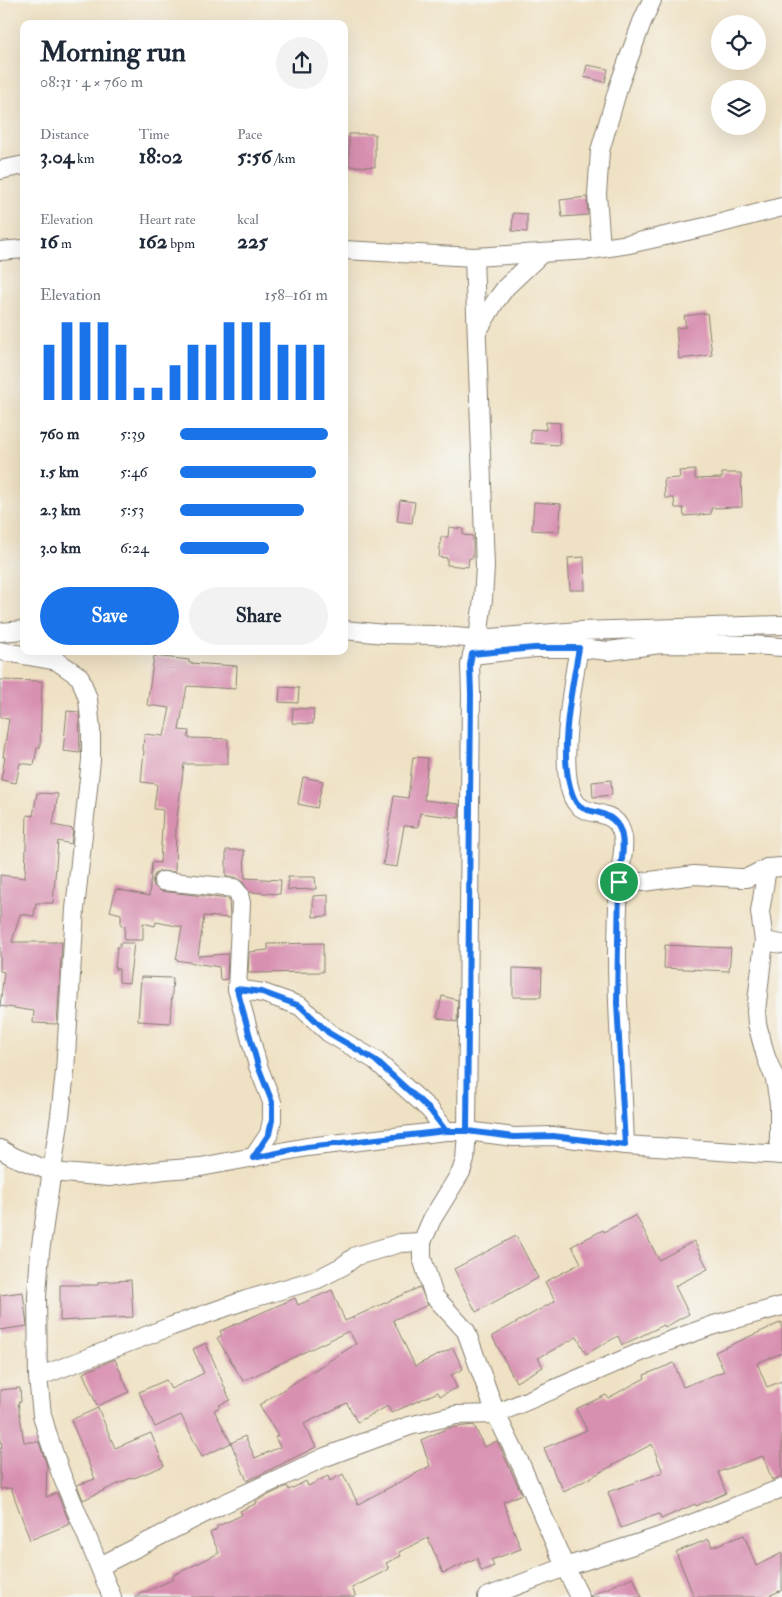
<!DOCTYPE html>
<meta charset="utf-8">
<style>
body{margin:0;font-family:"IM FELL Double Pica",serif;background:#f2f2f3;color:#1f2937;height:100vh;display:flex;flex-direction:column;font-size:19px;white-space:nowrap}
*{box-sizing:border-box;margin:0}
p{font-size:16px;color:#747a83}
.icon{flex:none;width:28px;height:28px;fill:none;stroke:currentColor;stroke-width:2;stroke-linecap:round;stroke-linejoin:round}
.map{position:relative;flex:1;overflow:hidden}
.details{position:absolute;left:20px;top:20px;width:328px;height:635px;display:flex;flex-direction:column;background:#fff;border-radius:10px;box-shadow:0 5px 20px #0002}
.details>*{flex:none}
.tools{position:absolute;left:711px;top:15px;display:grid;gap:10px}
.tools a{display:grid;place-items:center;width:55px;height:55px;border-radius:50%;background:#fff;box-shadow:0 5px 20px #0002;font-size:25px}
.pin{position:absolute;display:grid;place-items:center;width:42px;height:42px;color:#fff;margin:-21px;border:2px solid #fff;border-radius:50%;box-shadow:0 1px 5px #0007}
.round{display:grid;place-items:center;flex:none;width:52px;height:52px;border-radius:26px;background:#f2f2f3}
.summary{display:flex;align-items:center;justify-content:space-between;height:85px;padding:0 20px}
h1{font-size:28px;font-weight:700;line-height:38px}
.figures{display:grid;grid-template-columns:repeat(3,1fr);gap:8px;height:85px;padding:5px 20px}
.figures div{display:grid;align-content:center}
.figures b{font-size:21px;font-weight:700}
.figures small{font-size:14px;font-weight:400}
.figures p{font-size:14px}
.chart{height:140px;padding:10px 20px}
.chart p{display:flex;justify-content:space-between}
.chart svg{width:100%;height:90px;margin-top:5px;stroke:#1a73e8;stroke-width:6}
.cta{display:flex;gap:10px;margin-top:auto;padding:10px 20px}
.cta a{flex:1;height:58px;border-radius:30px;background:#1a73e8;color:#fff;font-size:20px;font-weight:700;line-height:58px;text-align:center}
.cta a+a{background:#f2f2f3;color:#1f2937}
ul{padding:0 20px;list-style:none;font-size:16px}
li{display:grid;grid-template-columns:80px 60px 1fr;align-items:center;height:38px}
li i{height:12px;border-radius:6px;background:#1a73e8}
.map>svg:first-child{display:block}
.building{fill:#d890b1}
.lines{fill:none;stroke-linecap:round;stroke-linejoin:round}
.minor-casing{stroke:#867e70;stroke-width:20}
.minor{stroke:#fff;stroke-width:18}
.route-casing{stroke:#fff;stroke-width:10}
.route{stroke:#1a73e8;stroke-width:6}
</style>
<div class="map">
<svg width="782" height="1597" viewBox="0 0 782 1597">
<rect width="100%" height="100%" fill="#f6f6f2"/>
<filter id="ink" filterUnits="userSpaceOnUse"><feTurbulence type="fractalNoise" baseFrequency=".02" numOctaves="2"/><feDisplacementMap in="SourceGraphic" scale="10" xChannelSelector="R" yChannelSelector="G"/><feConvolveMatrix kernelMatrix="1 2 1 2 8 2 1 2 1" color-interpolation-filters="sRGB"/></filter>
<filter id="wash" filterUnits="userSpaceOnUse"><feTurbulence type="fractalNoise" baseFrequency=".0096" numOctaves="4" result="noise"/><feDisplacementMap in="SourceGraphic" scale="20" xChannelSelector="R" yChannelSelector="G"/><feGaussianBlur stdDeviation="1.12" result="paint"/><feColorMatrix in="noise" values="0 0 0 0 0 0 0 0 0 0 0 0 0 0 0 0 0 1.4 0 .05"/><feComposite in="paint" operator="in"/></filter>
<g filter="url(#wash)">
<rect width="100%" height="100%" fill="#efe1c3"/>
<g id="blocks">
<g class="building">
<polygon points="587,65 608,69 605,82 584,77"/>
<polygon points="349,134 375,134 375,167 349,166"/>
<polygon points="587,197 588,215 562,217 560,200"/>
<polygon points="513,213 527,214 527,232 512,231"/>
<polygon points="707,313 712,355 679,359 676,328 686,327 684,316"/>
<polygon points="546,422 560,423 559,445 531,443 531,429 546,430"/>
<polygon points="695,470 695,479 722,478 722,473 741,473 742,507 711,508 711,514 684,516 683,508 675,508 674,498 665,498 664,479 680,478 679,471"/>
<polygon points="400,500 415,502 412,523 397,521"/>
<polygon points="534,502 561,504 559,532 532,530"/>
<polygon points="449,527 463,529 463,535 473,536 473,558 469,558 468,567 447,565 447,558 439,557 441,537 448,537"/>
<polygon points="584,557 585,590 570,590 568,558"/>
<polygon points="154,656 189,660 189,663 237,666 236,689 187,686 179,730 189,731 188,738 228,739 228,764 184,764 176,825 175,872 159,871 155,874 152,880 154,886 161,891 229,899 230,918 204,916 198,956 228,954 227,979 220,980 219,967 176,960 182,927 156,922 155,926 143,923 143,940 124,940 125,926 121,925 121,914 110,911 116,889 149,896 152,862 160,863 163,810 154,809 157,784 141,782 144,751 143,750 144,734 164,736 170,708 147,705"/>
<polygon points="0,680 42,681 40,748 37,748 34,765 20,763 16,783 1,780 5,757 3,757 9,719 0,718"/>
<polygon points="280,687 299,688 298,703 279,702"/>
<polygon points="293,708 314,709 313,724 292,723"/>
<polygon points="67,711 79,712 80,753 63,751"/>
<polygon points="413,757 428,758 424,800 459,804 459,818 420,813 418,827 404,826 397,867 383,865 394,796 408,798"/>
<polygon points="303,777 323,781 317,808 298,804"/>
<polygon points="611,780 612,795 593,797 592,782"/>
<polygon points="37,793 58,794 53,825 73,829 71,844 58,841 53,903 36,903 34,916 20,914 12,942 62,942 57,1024 33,1023 34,1011 0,1006 4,972 0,971 0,875 25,878 27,815 33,816"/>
<polygon points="226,850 244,850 245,878 281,880 280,894 249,892 242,881 235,877 226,877"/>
<polygon points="288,877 315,877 316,889 288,890"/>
<polygon points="328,895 328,916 313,917 313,896"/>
<polygon points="120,943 134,943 129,983 119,982 119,969 115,969 117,947 120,947"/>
<polygon points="323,943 323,972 248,973 249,952 268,950 268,944"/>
<polygon points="665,945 731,948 729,971 664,968"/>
<polygon points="513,968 542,969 541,997 513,997"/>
<polygon points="141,977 173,978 170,1023 138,1021"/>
<polygon points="442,996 458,1000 457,1022 437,1018"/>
<polygon points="636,1215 659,1260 694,1241 708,1269 675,1286 689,1314 665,1327 664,1325 622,1345 618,1336 586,1354 577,1337 538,1358 543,1367 516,1382 492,1336 555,1301 545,1282 581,1263 572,1246 603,1230 604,1232"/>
<polygon points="516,1236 538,1278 476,1312 454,1269"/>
<polygon points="131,1280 133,1317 60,1321 60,1285 98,1285 98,1282"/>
<polygon points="420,1287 428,1305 393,1320 415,1366 453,1348 463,1369 451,1375 457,1388 440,1396 438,1392 391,1413 388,1406 357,1422 347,1403 304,1424 316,1447 247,1481 231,1443 245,1436 255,1458 280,1447 275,1437 278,1436 259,1405 356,1344 349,1331 243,1381 217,1338 222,1335 220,1331 295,1298 298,1305 332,1290 345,1321"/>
<polygon points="23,1292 27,1326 0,1330 0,1295"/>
<polygon points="782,1322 782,1353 757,1363 767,1387 782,1381 782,1476 772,1480 763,1456 718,1472 726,1493 696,1506 695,1504 661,1519 659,1514 621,1528 608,1492 663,1472 652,1444 564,1492 559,1481 558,1482 544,1448 587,1430 576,1409 606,1395 608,1398 645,1378 644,1375 674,1363 683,1387 724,1371 715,1352"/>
<polygon points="206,1343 230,1400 219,1405 220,1407 214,1410 231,1443 202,1457 181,1415 155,1427 139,1392 166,1380 171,1389 204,1373 193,1349"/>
<polygon points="115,1359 129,1392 97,1406 83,1373"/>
<polygon points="20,1388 21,1402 18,1402 24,1442 39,1442 47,1466 46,1497 57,1493 70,1524 30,1540 11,1488 0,1489 0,1448 2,1448 0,1433 0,1390"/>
<polygon points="98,1408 115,1448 151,1433 164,1466 134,1478 133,1477 83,1500 77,1485 95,1479 71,1420"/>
<polygon points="474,1425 484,1447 497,1441 522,1494 503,1502 521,1549 491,1560 494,1566 481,1571 477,1558 443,1573 428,1538 399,1552 401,1556 386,1563 389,1569 352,1588 356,1597 134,1597 174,1579 172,1576 219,1553 210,1533 217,1529 216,1527 242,1515 240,1511 257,1503 256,1501 287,1486 289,1490 306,1481 308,1486 328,1476 330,1481 343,1474 358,1504 430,1466 421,1440 448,1428"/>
<polygon points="744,1535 756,1566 782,1553 782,1590 766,1597 694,1597 676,1552 709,1539 712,1547"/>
<polygon points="633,1577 642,1597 591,1597 590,1596"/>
</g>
</g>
</g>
<g filter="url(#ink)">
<use href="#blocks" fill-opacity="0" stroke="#867e70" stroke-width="1"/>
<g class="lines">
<g class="minor-casing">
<g id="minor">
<polyline points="0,170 24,165"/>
<polyline points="601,248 597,194 600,151 619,85 642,22 652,0"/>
<polyline points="344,250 474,257 590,250 629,244 714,225 782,207"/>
<polyline points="0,251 24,249"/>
<polyline points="474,257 485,567 483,599 478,639 472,655 470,665 471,695 467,1131 465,1160 461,1172 432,1219 422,1242 422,1258 434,1296 466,1331 496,1414 521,1465 565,1567 580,1597"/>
<polyline points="477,332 495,302 506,287 541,254"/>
<polyline points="344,630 385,634 432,635 478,639 579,631 782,625"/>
<polyline points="0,632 24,630"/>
<path d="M 579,648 C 573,680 555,779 577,804 C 590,819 618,806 623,838 C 625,851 620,867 619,880 C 618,905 617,930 617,956 C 617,1019 623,1082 625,1145"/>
<polyline points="0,651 57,661 80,677 88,699 91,730 91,760 75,909 65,1072 60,1116 40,1252 37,1296 38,1377 42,1415 48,1436 61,1474 112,1597"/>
<polyline points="472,655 535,648 579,648 609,651 660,644 752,645 782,647"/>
<polyline points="767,868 760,912 764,941 756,1011 757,1024 766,1057 775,1079 779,1104 779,1155"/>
<polyline points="163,881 234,888 239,894 241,903 237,989 258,1066 272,1102 272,1120 269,1134 253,1158"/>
<polyline points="619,882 643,882 694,875 740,878 747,878 767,868 782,867"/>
<polyline points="764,941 782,944"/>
<polyline points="237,989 263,993 300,1006 329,1033 375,1060 430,1110 446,1131"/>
<polyline points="0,1149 14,1157 52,1172 109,1177 164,1170 201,1167 307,1147 446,1131 467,1131 514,1137 553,1136 625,1145 782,1155"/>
<polyline points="38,1377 172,1326 246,1300 318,1279 343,1266 356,1256 400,1243 422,1242"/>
<polyline points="100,1566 219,1506 325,1457 409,1426 456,1415 496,1414 655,1346 714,1325 782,1306"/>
<polyline points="487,1597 565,1567 658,1537 782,1488"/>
</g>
</g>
<use href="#minor" class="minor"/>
</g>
</g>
<g class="lines" filter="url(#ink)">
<g class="route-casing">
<path id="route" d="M 619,882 L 617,1003 L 625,1145 L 553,1136 L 514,1137 L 467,1131 L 446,1131 L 430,1110 L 375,1060 L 329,1033 L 300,1006 L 262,992 L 237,989 L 258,1066 L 272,1102 L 272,1120 L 269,1134 L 253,1158 L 307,1147 L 446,1131 L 467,1131 L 471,694 L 470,665 L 472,654 L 534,648 L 579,648 C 572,689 555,764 576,802 C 580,808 589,811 596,812 C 633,820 622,854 619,882"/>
</g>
<use href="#route" class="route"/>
</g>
</svg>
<div class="tools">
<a><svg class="icon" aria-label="locate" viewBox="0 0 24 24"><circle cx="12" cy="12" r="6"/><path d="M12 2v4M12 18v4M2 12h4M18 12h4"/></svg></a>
<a><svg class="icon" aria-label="layers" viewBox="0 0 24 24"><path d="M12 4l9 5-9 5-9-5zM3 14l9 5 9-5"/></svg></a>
</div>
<div class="pin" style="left:619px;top:882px;background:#1e9e55"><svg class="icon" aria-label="arrive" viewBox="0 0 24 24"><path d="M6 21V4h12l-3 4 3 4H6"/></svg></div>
<section class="details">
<div class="summary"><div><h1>Morning run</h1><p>08:31 · 4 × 760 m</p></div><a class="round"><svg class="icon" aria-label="share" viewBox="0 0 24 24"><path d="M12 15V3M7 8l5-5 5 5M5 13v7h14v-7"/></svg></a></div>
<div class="figures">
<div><p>Distance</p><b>3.04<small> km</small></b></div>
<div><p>Time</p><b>18:02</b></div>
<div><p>Pace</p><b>5:56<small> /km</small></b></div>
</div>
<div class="figures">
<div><p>Elevation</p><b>16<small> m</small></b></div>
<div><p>Heart rate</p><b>162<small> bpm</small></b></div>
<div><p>kcal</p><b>225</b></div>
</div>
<div class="chart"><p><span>Elevation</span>158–161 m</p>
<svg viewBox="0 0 160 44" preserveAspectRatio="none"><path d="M5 44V17M15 44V6M25 44V6M35 44V6M45 44V17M55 44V38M65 44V38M75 44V27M85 44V17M95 44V17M105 44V6M115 44V6M125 44V6M135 44V17M145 44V17M155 44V17"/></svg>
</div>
<ul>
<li><b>760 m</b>5:39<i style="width:100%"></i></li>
<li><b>1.5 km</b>5:46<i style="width:92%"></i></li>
<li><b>2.3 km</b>5:53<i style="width:84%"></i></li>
<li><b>3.0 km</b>6:24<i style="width:60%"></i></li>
</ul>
<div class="cta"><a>Save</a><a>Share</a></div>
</section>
</div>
